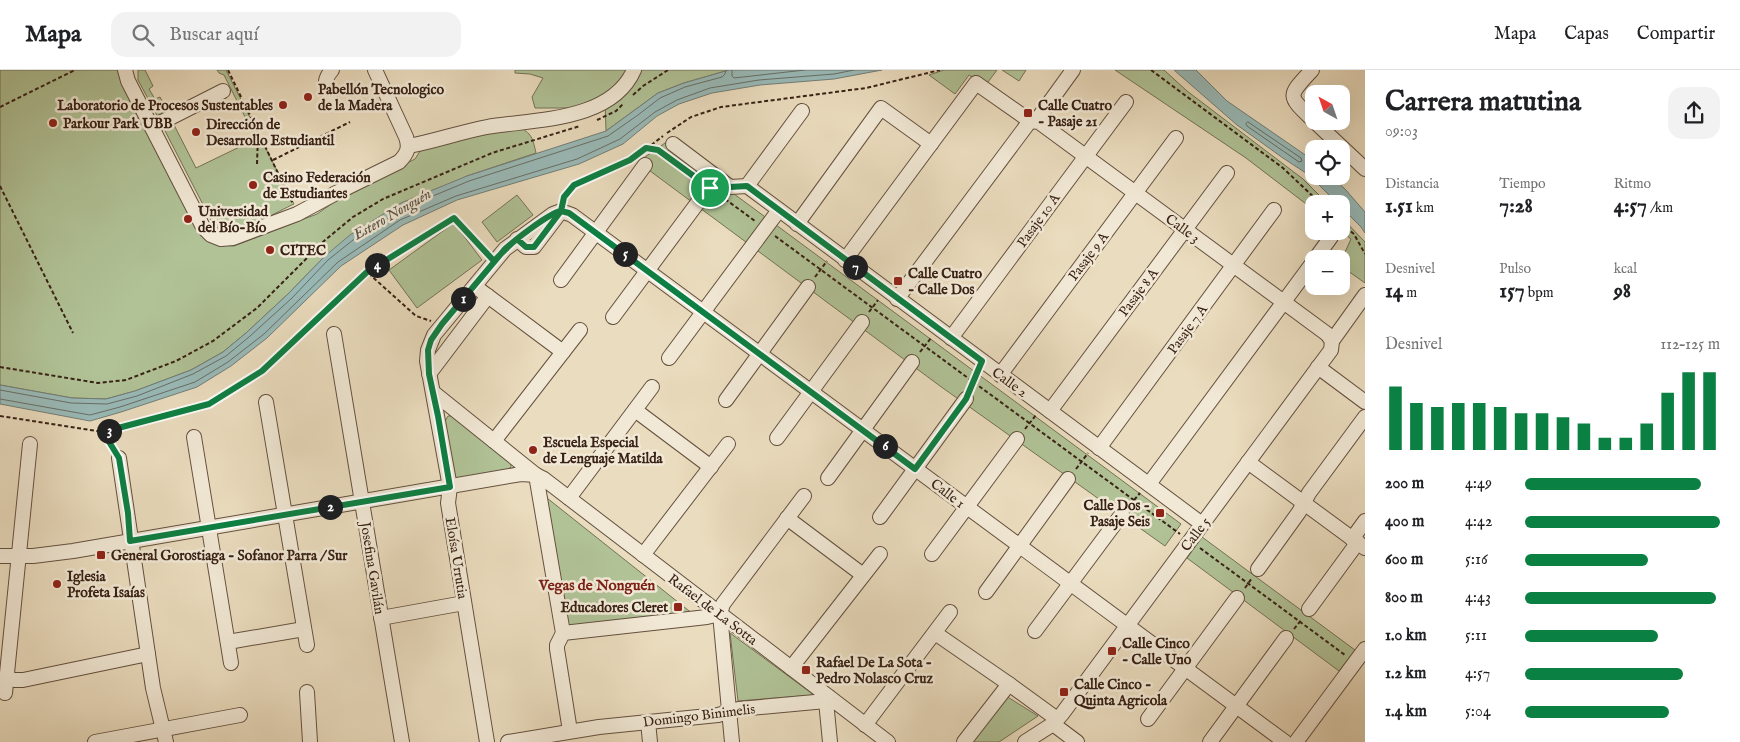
<!DOCTYPE html>
<html lang="es">
<meta charset="utf-8">
<style>
body{margin:0;font-family:"IM FELL English",serif;background:#f2f2f2;color:#202124;height:100vh;display:flex;flex-direction:column;font-size:19px;white-space:nowrap}
*{box-sizing:border-box;margin:0}
p{font-size:16px;color:#757577}
.icon{flex:none;width:28px;height:28px;fill:none;stroke:currentColor;stroke-width:2;stroke-linecap:round;stroke-linejoin:round}
.map{position:relative;flex:1;overflow:hidden}
.side{display:flex;flex-direction:column;background:#fff;width:375px}
.side>*{flex:none}
.needle{width:32px;rotate:320deg}
.fabs{position:absolute;left:1305px;top:15px;display:grid;gap:10px}
.fabs a{display:grid;place-items:center;width:45px;height:45px;border-radius:10px;background:#fff;box-shadow:0 5px 20px #0002;font-size:25px}
.pin{position:absolute;display:grid;place-items:center;width:42px;height:42px;color:#fff;margin:-21px;border:2px solid #fff;border-radius:50%;box-shadow:0 1px 5px #0007}
.km{position:absolute;width:25px;height:25px;margin:-12px;border-radius:50%;background:#222;color:#fff;font-size:14px;line-height:25px;text-align:center}
.round{display:grid;place-items:center;flex:none;width:52px;height:52px;border-radius:15px;background:#f2f2f2}
.head{display:flex;align-items:center;justify-content:space-between;height:85px;padding:0 20px}
h1{font-size:28px;font-weight:700;line-height:38px}
.figures{display:grid;grid-template-columns:repeat(3,1fr);gap:8px;height:85px;padding:5px 20px}
.figures div{display:grid;align-content:center}
.figures b{font-size:21px;font-weight:700}
.figures small{font-size:14px;font-weight:400}
.figures p{font-size:14px}
.chart{height:140px;padding:10px 20px}
.chart p{display:flex;justify-content:space-between}
.chart svg{width:100%;height:90px;margin-top:5px;stroke:#0b8043;stroke-width:6}
ul{padding:0 20px;list-style:none;font-size:16px}
li{display:grid;grid-template-columns:80px 60px 1fr;align-items:center;height:38px}
li i{height:12px;border-radius:6px;background:#0b8043}
header{display:flex;align-items:center;gap:30px;box-sizing:border-box;height:70px;padding:0 25px;background:#fff;border-bottom:1px solid #e0e0e0}
header strong{font-size:24px}
nav{display:flex;gap:28px;margin-inline-start:auto;font-size:18px}
.search{width:350px;height:45px;background:#f2f2f2;display:flex;align-items:center;gap:12px;box-sizing:border-box;padding:0 18px;border-radius:15px;color:#757577;font-size:19px}
main{display:flex;flex:1;min-height:0}
.map>svg:first-child{display:block}
.green{fill:#b0c296;stroke:#747256}
.water{fill:#99bab8;stroke:#727d77}
.lines{fill:none;stroke-linecap:round;stroke-linejoin:round}
.shore{stroke:#686e66;stroke-width:1}
.minor-casing{stroke:#64503f;stroke-width:16}
.path{stroke:#382115;stroke-width:2;stroke-dasharray:4 2.5;stroke-linecap:butt}
.minor{stroke:#f1e8d5;stroke-width:14}
.route-casing{stroke:#fff;stroke-width:10}
.route{stroke:#0b8043;stroke-width:6}
.poi-dot{fill:#8f2418;stroke:#f1e8d5;stroke-width:2}
.labels{text-anchor:middle;stroke-width:5;stroke-linejoin:round;paint-order:stroke}
.poi-label{font-size:14px;font-weight:bold;fill:#382115;stroke:#f1e8d5;text-anchor:start}
.street-label{font-size:14px;fill:#382115;stroke:#f1e8d5}
.water-label{font-size:15px;font-style:italic;fill:#554f46;stroke:#f1e8d5}
.neighbourhood-label{font-size:15px;font-weight:bold;fill:#7a1f14;stroke:#f1e8d5}
</style>
<header>
<strong>Mapa</strong>
<div class="search"><svg class="icon" aria-label="search" viewBox="0 0 24 24"><circle cx="10" cy="10" r="6"/><path d="M15 15l6 6"/></svg>Buscar aquí</div>
<nav><a>Mapa</a><a>Capas</a><a>Compartir</a></nav>
</header>
<main>
<div class="map">
<svg width="1365" height="672" viewBox="0 0 1365 672">
<rect width="100%" height="100%" fill="#eadcbe"/>
<filter id="stains"><feTurbulence type="fractalNoise" baseFrequency=".004" numOctaves="4"/><feColorMatrix values="0 0 0 0 .2 0 0 0 0 .09 0 0 0 0 .02 0 0 0 .5 -.17"/></filter>
<radialGradient id="worn" r=".72"><stop offset=".6" stop-color="#630" stop-opacity="0"/><stop offset="1" stop-color="#630" stop-opacity=".3"/></radialGradient>
<g class="green">
<path d="M 0,0 L 123,0 L 202,163 L 222,175 L 234,176 L 317,144 L 343,126 L 415,89 L 422,78 L 515,55 C 531,63 532,65 536,83 L 467,106 L 325,186 L 288,224 L 246,263 L 223,282 L 191,300 L 135,321 L 106,329 L 72,328 L 0,315 Z"/>
<polygon points="138,0 145,0 153,16 149,19 155,29 160,27 169,44 159,49 138,10"/>
<path d="M 217,0 L 226,0 L 294,134 C 278,141 246,161 230,162 C 223,162 217,158 213,154 L 161,53 L 171,49 L 196,98 L 256,69 L 224,5 L 219,3 Z"/>
<polygon points="515,0 729,0 684,13 658,23 606,61 605,32 578,38 535,38 532,27 543,8 530,4 515,3"/>
<polygon points="944,0 997,0 985,16 969,5 955,24 929,5"/>
<polygon points="1002,0 1026,0 1019,11"/>
<polygon points="1115,0 1164,0 1187,21 1303,109 1328,134 1314,134 1314,140 1246,88"/>
<polygon points="665,73 1181,454 1165,476 940,316 638,92"/>
<polygon points="517,125 533,145 497,172 482,152"/>
<polygon points="1341,147 1365,172 1365,213 1341,196 1341,191 1351,169 1341,161"/>
<polygon points="454,153 482,190 417,238 389,200"/>
<polygon points="448,346 453,346 512,392 510,400 457,409 452,406 445,351"/>
<polygon points="547,428 693,544 568,557"/>
<polygon points="1202,467 1355,580 1339,601 1187,488"/>
<polygon points="730,563 814,625 738,631"/>
<polygon points="1006,626 1038,646 999,672 969,672"/>
</g>
<g class="water">
<polygon points="729,0 882,0 834,9 760,15 712,23 679,34 657,46 623,74 579,94 457,130 403,155 341,196 267,268 231,296 197,317 121,342 90,351 0,334 0,315 72,328 106,329 135,321 191,300 223,282 246,263 288,224 325,186 350,165 401,133 467,106 606,61 658,23 684,13"/>
<polygon points="1174,0 1196,0 1227,31 1314,91 1314,106 1331,106 1345,119 1365,142 1365,163 1361,157 1341,137 1341,134 1338,134 1309,105 1283,88 1237,55"/>
</g>
<g class="lines">
<g class="shore">
<polyline points="732,0 732,6 734,8 805,0"/>
<polygon points="1248,52 1301,88 1302,91 1299,92 1247,56 1246,54"/>
<polyline points="0,320 71,333 107,334 137,326 193,304 226,286 249,267 292,228 328,190 353,170 404,138 469,111 608,66 638,45 660,28 685,17 722,7 725,4 726,0"/>
<polyline points="0,329 90,345 120,337 195,312 228,292 264,264 338,192 400,150 456,126 577,89 620,69 655,42 677,30 710,18 759,10 834,4 854,0"/>
</g>
<g class="minor-casing">
<g id="minor">
<path d="M 125,0 L 128,11 L 203,157 L 211,165 L 221,169 L 233,168 L 297,144 L 338,122 L 399,92 C 407,84 410,78 406,67 L 375,0"/>
<path d="M 1312,0 C 1287,27 1287,25 1314,51"/>
<path d="M 330,28 C 325,17 323,10 332,0"/>
<polyline points="1030,51 1039,52 1327,264 1332,271"/>
<polyline points="1036,51 1073,0"/>
<polyline points="1314,51 1365,99"/>
<polyline points="152,57 223,21"/>
<polyline points="673,74 730,117 747,116"/>
<path d="M 409,76 C 435,71 461,62 487,57 C 534,49 611,52 634,0"/>
<polyline points="747,116 1202,454"/>
<polyline points="747,116 802,41"/>
<polyline points="797,154 881,38 931,74"/>
<polyline points="517,169 526,177 534,177 559,144"/>
<polyline points="1315,189 1331,167"/>
<polyline points="845,190 976,13 1030,51"/>
<polyline points="561,210 645,95"/>
<polyline points="481,221 563,282"/>
<polyline points="897,229 1030,51"/>
<polyline points="613,247 699,131"/>
<polyline points="334,264 402,672"/>
<polyline points="951,268 1126,32"/>
<polyline points="669,288 779,140"/>
<polyline points="1318,297 1365,332"/>
<polyline points="429,304 488,226"/>
<polyline points="1000,305 1176,68"/>
<polyline points="434,323 536,405 544,409 888,672"/>
<polyline points="726,330 808,217"/>
<polyline points="266,332 307,575"/>
<polyline points="635,340 711,397"/>
<polyline points="1050,341 1227,103"/>
<polyline points="194,367 231,593"/>
<polyline points="777,368 862,252"/>
<polyline points="494,371 580,260"/>
<polyline points="1099,378 1274,140"/>
<polyline points="119,388 153,618 166,672"/>
<polyline points="1248,392 1365,478"/>
<polyline points="536,405 563,563 557,575 557,579 570,661"/>
<polyline points="828,408 912,292"/>
<polyline points="1149,414 1314,191"/>
<polyline points="569,428 652,317"/>
<polyline points="880,447 966,329"/>
<polyline points="787,448 863,505"/>
<polyline points="1352,469 1365,451"/>
<polyline points="932,484 1017,369"/>
<polyline points="643,485 728,374"/>
<polyline points="0,486 33,486 73,481 521,404 536,405"/>
<polyline points="1258,499 1299,442 1309,423 1365,347"/>
<polyline points="986,522 1068,409"/>
<polyline points="1309,539 1358,472"/>
<polyline points="381,548 464,533"/>
<polyline points="1035,561 1122,444"/>
<polyline points="563,563 707,547 720,544"/>
<polyline points="935,563 1009,614 1057,649"/>
<polyline points="228,572 304,559"/>
<polyline points="791,598 880,484"/>
<polyline points="6,607 14,610 23,610 148,584"/>
<polyline points="307,622 310,672"/>
<polyline points="5,623 30,374"/>
<polyline points="826,631 830,672"/>
<polyline points="1148,649 1237,528"/>
<polyline points="648,652 650,672"/>
<polyline points="1053,654 1077,672"/>
<polyline points="865,655 950,542"/>
<polyline points="95,672 240,645"/>
<polyline points="487,672 448,433 450,417 427,291 428,280 434,265 505,179 553,144 561,141 572,145 1285,672"/>
<polyline points="508,672 599,657 718,645 739,639 826,631 829,627"/>
<polyline points="732,672 720,544 723,534 804,426"/>
<polyline points="964,672 1009,614"/>
<polyline points="1025,672 1053,654 1062,644 1331,280 1332,271 1365,225"/>
<polyline points="1210,672 1286,568"/>
<polyline points="1296,672 1365,579"/>
</g>
</g>
<g class="path">
<polyline points="228,0 293,134"/>
<polyline points="1151,0 1283,98 1321,134"/>
<polyline points="633,25 643,16 668,0"/>
<polyline points="0,37 75,0"/>
<polyline points="597,50 616,41 624,33"/>
<polyline points="667,63 691,47 721,37 866,18 940,0"/>
<polyline points="646,78 658,79 673,90"/>
<polyline points="641,83 663,66"/>
<polyline points="273,90 350,52"/>
<polyline points="257,94 258,64"/>
<polyline points="0,116 73,263"/>
<polyline points="563,129 574,115 635,87"/>
<polyline points="725,129 755,151"/>
<polyline points="1341,153 1354,164 1365,184"/>
<polyline points="775,166 1180,464"/>
<polyline points="367,202 454,148 487,183"/>
<polyline points="815,207 827,191"/>
<polyline points="869,242 878,230"/>
<polyline points="920,282 931,268"/>
<polyline points="0,297 98,313 126,310 176,291 213,271 257,238 324,171 353,147 383,129 492,83 580,56"/>
<polyline points="970,318 977,301"/>
<polyline points="0,346 103,362 209,333 262,301 367,202 416,246 431,251"/>
<polyline points="1025,359 1036,345"/>
<polyline points="103,362 112,378"/>
<polyline points="1076,399 1088,383"/>
<polyline points="1130,435 1140,423"/>
<polyline points="1200,478 1345,585"/>
<polyline points="1245,518 1252,508"/>
<polyline points="1294,559 1302,549"/>
</g>
<use href="#minor" class="minor"/>
</g>
<g class="lines">
<g class="route-casing">
<path id="route" d="M 710,118 L 658,80 L 646,78 L 630,90 L 574,115 L 564,127 L 561,141 C 549,143 515,170 505,179 L 442,254 L 431,270 L 428,280 L 429,304 L 438,346 L 450,417 L 130,471 L 128,443 L 119,388 L 103,362 L 209,334 L 262,301 L 367,202 L 454,148 L 494,191 C 502,183 508,176 517,169 L 526,177 L 534,177 L 561,141 L 569,143 L 915,399 L 966,329 L 982,291 L 747,116 L 730,117 L 718,108 L 710,118"/>
</g>
<use href="#route" class="route"/>
</g>
<g class="poi-dot">
<circle cx="308" cy="27" r="5"/>
<circle cx="283" cy="35" r="5"/>
<rect x="1023" y="38" width="10" height="10" rx="2.5"/>
<circle cx="53" cy="53" r="5"/>
<circle cx="196" cy="62" r="5"/>
<circle cx="253" cy="115" r="5"/>
<circle cx="188" cy="149" r="5"/>
<circle cx="270" cy="180" r="5"/>
<rect x="893" y="206" width="10" height="10" rx="2.5"/>
<circle cx="533" cy="380" r="5"/>
<rect x="1155" y="438" width="10" height="10" rx="2.5"/>
<rect x="96" y="480" width="10" height="10" rx="2.5"/>
<circle cx="57" cy="514" r="5"/>
<rect x="673" y="532" width="10" height="10" rx="2.5"/>
<rect x="1107" y="576" width="10" height="10" rx="2.5"/>
<rect x="801" y="595" width="10" height="10" rx="2.5"/>
<rect x="1059" y="617" width="10" height="10" rx="2.5"/>
</g>
<g class="labels">
<g class="poi-label">
<text x="318" y="24">Pabellón Tecnologico<tspan x="318" dy="16">de la Madera</tspan></text>
<text x="273" y="40" text-anchor="end">Laboratorio de Procesos Sustentables</text>
<text x="1038" y="40">Calle Cuatro<tspan x="1038" dy="16">- Pasaje 21</tspan></text>
<text x="63" y="58">Parkour Park UBB</text>
<text x="206" y="59">Dirección de<tspan x="206" dy="16">Desarrollo Estudiantil</tspan></text>
<text x="263" y="112">Casino Federación<tspan x="263" dy="16">de Estudiantes</tspan></text>
<text x="198" y="146">Universidad<tspan x="198" dy="16">del Bío-Bío</tspan></text>
<text x="280" y="185">CITEC</text>
<text x="908" y="208">Calle Cuatro<tspan x="908" dy="16">- Calle Dos</tspan></text>
<text x="543" y="377">Escuela Especial<tspan x="543" dy="16">de Lenguaje Matilda</tspan></text>
<text x="1150" y="440" text-anchor="end">Calle Dos -<tspan x="1150" dy="16">Pasaje Seis</tspan></text>
<text x="111" y="490">General Gorostiaga - Sofanor Parra / Sur</text>
<text x="67" y="511">Iglesia<tspan x="67" dy="16">Profeta Isaías</tspan></text>
<text x="668" y="542" text-anchor="end">Educadores Cleret</text>
<text x="1122" y="578">Calle Cinco<tspan x="1122" dy="16">- Calle Uno</tspan></text>
<text x="816" y="597">Rafael De La Sota -<tspan x="816" dy="16">Pedro Nolasco Cruz</tspan></text>
<text x="1074" y="619">Calle Cinco -<tspan x="1074" dy="16">Quinta Agricola</tspan></text>
</g>
<g class="street-label">
<text transform="translate(1038 150) rotate(-54)" y="5">Pasaje 10 A</text>
<text transform="translate(1183 158) rotate(36)" y="5">Calle 3</text>
<text transform="translate(1088 186) rotate(-53)" y="5">Pasaje 9 A</text>
<text transform="translate(1138 222) rotate(-53)" y="5">Pasaje 8 A</text>
<text transform="translate(1187 259) rotate(-54)" y="5">Pasaje 7 A</text>
<text transform="translate(1010 312) rotate(36)" y="5">Calle 2</text>
<text transform="translate(948 423) rotate(37)" y="5">Calle 1</text>
<text transform="translate(1195 464) rotate(-53)" y="5">Calle 5</text>
<text transform="translate(457 488) rotate(81)" y="5">Eloísa Urrutia</text>
<text transform="translate(373 498) rotate(81)" y="5">Josefina Gavilán</text>
<text transform="translate(713 539) rotate(37)" y="5">Rafael de La Sotta</text>
<text transform="translate(699 645) rotate(-7)" y="5">Domingo Binimelis</text>
</g>
<g class="water-label">
<text transform="translate(392 144) rotate(-30)" y="5">Estero Nonguén</text>
</g>
<g class="neighbourhood-label">
<text x="597" y="520">Vegas de Nonguén</text>
</g>
</g>
<rect width="100%" height="100%" filter="url(#stains)"/>
<rect width="100%" height="100%" fill="url(#worn)"/>
</svg>
<div class="fabs">
<a><svg class="needle" viewBox="-14 -14 28 28"><path d="M0-13l5 13h-10z" fill="#e53935"/><path d="M0 13l5-13h-10z" fill="#757577"/></svg></a>
<a><svg class="icon" aria-label="locate" viewBox="0 0 24 24"><circle cx="12" cy="12" r="6"/><path d="M12 2v4M12 18v4M2 12h4M18 12h4"/></svg></a>
<a>+</a>
<a>−</a>
</div>
<div class="pin" style="left:710px;top:118px;background:#1e9e55"><svg class="icon" aria-label="arrive" viewBox="0 0 24 24"><path d="M6 21V4h12l-3 4 3 4H6"/></svg></div>
<b class="km" style="left:463px;top:229px">1</b>
<b class="km" style="left:330px;top:437px">2</b>
<b class="km" style="left:109px;top:361px">3</b>
<b class="km" style="left:377px;top:195px">4</b>
<b class="km" style="left:625px;top:184px">5</b>
<b class="km" style="left:885px;top:376px">6</b>
<b class="km" style="left:855px;top:197px">7</b>
</div>
<section class="side">
<div class="head"><div><h1>Carrera matutina</h1><p>09:03</p></div><a class="round"><svg class="icon" aria-label="share" viewBox="0 0 24 24"><path d="M12 15V3M7 8l5-5 5 5M5 13v7h14v-7"/></svg></a></div>
<div class="figures">
<div><p>Distancia</p><b>1.51<small> km</small></b></div>
<div><p>Tiempo</p><b>7:28</b></div>
<div><p>Ritmo</p><b>4:57<small> /km</small></b></div>
</div>
<div class="figures">
<div><p>Desnivel</p><b>14<small> m</small></b></div>
<div><p>Pulso</p><b>157<small> bpm</small></b></div>
<div><p>kcal</p><b>98</b></div>
</div>
<div class="chart"><p><span>Desnivel</span>112–125 m</p>
<svg viewBox="0 0 160 44" preserveAspectRatio="none"><path d="M5 44V13M15 44V21M25 44V23M35 44V21M45 44V21M55 44V23M65 44V26M75 44V26M85 44V28M95 44V31M105 44V38M115 44V38M125 44V31M135 44V16M145 44V6M155 44V6"/></svg>
</div>
<ul>
<li><b>200 m</b>4:49<i style="width:90%"></i></li>
<li><b>400 m</b>4:42<i style="width:100%"></i></li>
<li><b>600 m</b>5:16<i style="width:63%"></i></li>
<li><b>800 m</b>4:43<i style="width:98%"></i></li>
<li><b>1.0 km</b>5:11<i style="width:68%"></i></li>
<li><b>1.2 km</b>4:57<i style="width:81%"></i></li>
<li><b>1.4 km</b>5:04<i style="width:74%"></i></li>
</ul>
</section>
</main>
